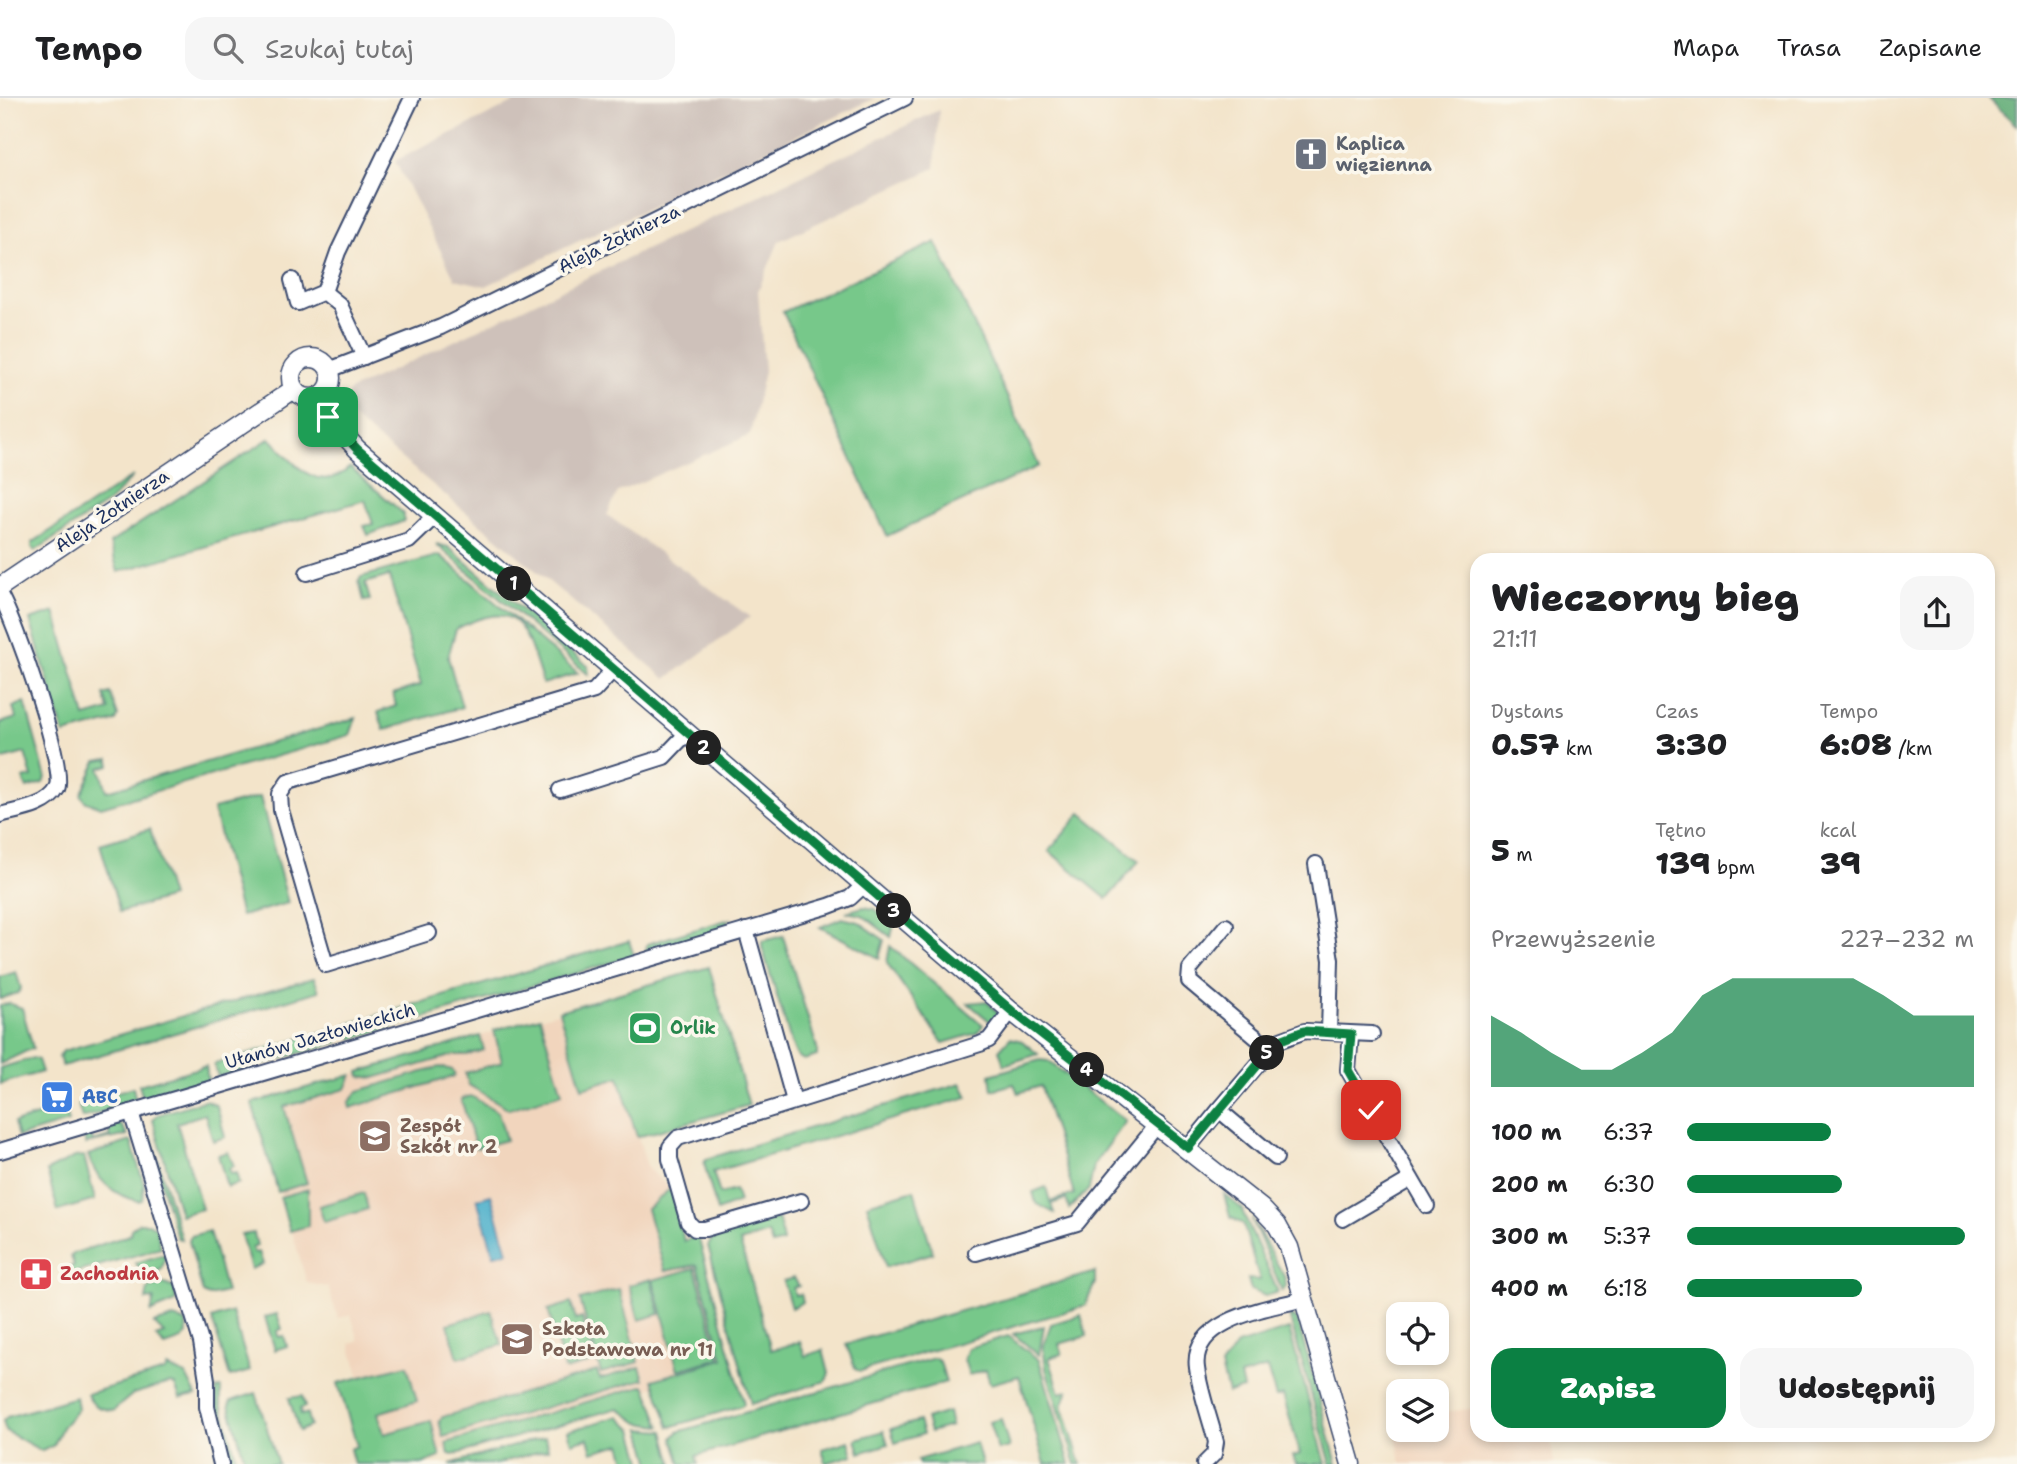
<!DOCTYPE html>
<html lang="pl">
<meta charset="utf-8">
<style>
body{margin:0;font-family:"Shantell Sans",sans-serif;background:#f6f6f6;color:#202124;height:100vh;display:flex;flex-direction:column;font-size:26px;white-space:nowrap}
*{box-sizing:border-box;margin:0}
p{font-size:23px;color:#757577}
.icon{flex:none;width:38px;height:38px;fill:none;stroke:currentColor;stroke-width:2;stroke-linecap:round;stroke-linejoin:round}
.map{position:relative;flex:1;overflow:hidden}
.side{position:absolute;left:1470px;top:455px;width:525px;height:889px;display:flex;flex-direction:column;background:#fff;border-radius:21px;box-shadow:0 4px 10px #0003}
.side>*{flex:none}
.buttons{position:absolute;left:1386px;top:1204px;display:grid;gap:14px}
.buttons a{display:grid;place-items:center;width:63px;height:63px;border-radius:14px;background:#fff;box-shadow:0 4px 10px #0003;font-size:35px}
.pin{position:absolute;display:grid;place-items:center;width:60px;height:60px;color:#fff;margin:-30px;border-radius:14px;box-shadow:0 4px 10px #0006}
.km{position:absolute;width:35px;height:35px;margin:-18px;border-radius:50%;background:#222;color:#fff;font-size:19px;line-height:35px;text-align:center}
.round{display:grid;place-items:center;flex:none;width:74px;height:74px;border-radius:21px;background:#f6f6f6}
.headline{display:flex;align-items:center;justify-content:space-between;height:119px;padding:0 21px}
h1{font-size:38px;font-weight:800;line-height:52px}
.stats{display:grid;grid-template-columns:repeat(3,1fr);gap:10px;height:119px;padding:7px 21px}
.stats div{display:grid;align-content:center}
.stats b{font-size:30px;font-weight:800}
.stats small{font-size:19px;font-weight:400}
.stats p{font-size:19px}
.chart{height:196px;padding:14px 21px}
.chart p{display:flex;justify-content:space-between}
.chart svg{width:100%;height:126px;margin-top:7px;fill:#0b8043;opacity:.7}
.action{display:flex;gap:14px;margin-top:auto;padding:14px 21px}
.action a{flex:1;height:80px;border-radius:21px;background:#0b8043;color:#fff;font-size:28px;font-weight:800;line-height:80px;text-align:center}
.action a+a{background:#f6f6f6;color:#202124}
ul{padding:0 21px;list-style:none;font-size:23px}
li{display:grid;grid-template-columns:112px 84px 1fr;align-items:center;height:52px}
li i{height:18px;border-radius:9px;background:#0b8043}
header{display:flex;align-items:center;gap:42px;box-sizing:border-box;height:98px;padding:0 35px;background:#fff;border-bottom:2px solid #e0e0e0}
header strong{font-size:33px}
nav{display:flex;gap:38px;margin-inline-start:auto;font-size:24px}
.search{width:490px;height:63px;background:#f6f6f6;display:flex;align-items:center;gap:18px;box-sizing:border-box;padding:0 24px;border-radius:21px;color:#757577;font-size:26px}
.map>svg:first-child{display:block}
.built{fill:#f1d5bd}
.industrial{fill:#cec1ba}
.green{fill:#77c88a;stroke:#497c74;stroke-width:2}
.forest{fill:#61ac76;stroke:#3e6e6a;stroke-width:2}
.water{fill:#4bafca;stroke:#336f94;stroke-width:2}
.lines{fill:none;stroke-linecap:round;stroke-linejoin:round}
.minor-casing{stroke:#3b4a6e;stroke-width:18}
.tertiary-casing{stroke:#3b4a6e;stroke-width:21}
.minor{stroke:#fff;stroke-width:14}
.tertiary{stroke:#fff;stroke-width:18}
.route-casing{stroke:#fff;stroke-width:14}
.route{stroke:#0b8043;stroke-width:9}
.labels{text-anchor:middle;stroke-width:7;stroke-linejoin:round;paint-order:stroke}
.worship-label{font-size:18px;font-weight:bold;fill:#5b616d;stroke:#fbf7ec;text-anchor:start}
.street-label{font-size:18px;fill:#1b2f5e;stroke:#fbf7ec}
.leisure-label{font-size:18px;font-weight:bold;fill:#27864d;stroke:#fbf7ec;text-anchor:start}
.shop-label{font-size:18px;font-weight:bold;fill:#366cbe;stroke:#fbf7ec;text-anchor:start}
.education-label{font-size:18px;font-weight:bold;fill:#785e54;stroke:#fbf7ec;text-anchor:start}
.health-label{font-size:18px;font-weight:bold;fill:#be3a42;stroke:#fbf7ec;text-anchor:start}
</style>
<header>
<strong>Tempo</strong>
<div class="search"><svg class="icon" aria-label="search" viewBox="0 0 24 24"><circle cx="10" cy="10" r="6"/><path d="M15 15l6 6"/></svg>Szukaj tutaj</div>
<nav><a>Mapa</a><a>Trasa</a><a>Zapisane</a></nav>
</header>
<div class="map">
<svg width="2017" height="1366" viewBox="0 0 2017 1366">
<rect width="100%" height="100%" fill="#fbf7ec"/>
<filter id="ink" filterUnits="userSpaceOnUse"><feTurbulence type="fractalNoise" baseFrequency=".0143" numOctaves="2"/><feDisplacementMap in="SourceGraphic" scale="14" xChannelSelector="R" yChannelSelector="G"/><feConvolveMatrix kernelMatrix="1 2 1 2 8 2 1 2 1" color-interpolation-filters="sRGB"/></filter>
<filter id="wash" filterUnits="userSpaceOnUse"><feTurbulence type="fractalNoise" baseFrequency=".00686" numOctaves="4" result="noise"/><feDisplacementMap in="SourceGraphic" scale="28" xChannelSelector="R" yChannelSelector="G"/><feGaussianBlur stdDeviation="1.57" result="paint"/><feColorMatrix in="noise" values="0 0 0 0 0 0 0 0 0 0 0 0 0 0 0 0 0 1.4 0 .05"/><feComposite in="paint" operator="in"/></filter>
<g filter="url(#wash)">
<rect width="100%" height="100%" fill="#f3e4ca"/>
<g class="built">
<polygon points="709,869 749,1007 638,1039 648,1071 669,1089 683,1143 698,1138 734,1265 397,1366 385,1366 350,1246 359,1243 351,1217 338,1220 328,1189 307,1185 255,1006"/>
<polygon points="1477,1310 1477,1337 1550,1337 1554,1366 1401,1366 1394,1321 1398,1320 1398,1332 1437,1332 1437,1315"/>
</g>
<g class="industrial">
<polygon points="523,0 875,0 486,188 455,181 395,63"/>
<polygon points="939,12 935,70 779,143 758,193 764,273 750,337 618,394 607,417 750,519 666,581 342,311 349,293"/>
</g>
<g class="green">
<polygon points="936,144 1039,368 887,438 783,214"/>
<path d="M 270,340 C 292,363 318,400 350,369 L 404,416 L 404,423 L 368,437 L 364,428 L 373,426 L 365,402 L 118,474 L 110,445 Z"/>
<polygon points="133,378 110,403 35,453 32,449 32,445"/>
<polygon points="436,446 448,449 588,568 589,577"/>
<path d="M 440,457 L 578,575 L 543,586 C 525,532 521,497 456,531 L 448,559 L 462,609 L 384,632 L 378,614 L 396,608 L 393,596 L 421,587 L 389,478 L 365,485 L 370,502 L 364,503 L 359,483 L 361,479 Z"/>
<polygon points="55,514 85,619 109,612 104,597 110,595 118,618 116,623 64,636 30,522"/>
<polygon points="25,604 46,680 43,685 27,690 23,681 32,679 25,655 0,662 0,625 16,620 13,609"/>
<polygon points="356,620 350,637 101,709 86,704 81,697 97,663 109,661 110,667 100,670 107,693"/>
<polygon points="260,699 288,805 241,818 213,711"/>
<polygon points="1081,715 1139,763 1107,801 1049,753"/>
<polygon points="150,731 171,799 120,814 100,746"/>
<polygon points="863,809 875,811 894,826 891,839 862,817 846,814"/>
<polygon points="842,820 859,824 884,842 879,860 820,829"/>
<polygon points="730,821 724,831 646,855 647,846"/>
<polygon points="783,838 817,950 817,958 804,962 797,958 792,947 762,849 762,843"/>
<polygon points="629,843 634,858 352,941 348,926"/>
<polygon points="890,848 983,927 977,935 943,945 887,865"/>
<polygon points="709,869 749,1007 637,1039 619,979 582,990 559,913"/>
<polygon points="16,874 21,890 18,895 0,901 0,879"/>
<polygon points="314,880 319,893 62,968 59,959 63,953"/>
<polygon points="987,903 999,916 993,926 968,905"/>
<polygon points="8,905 22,910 33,950 0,966 0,908"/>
<polygon points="540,919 562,995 509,1011 469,987 465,975 502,964 494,932"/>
<polygon points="335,930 339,944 218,979 214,966"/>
<polygon points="480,938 484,952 467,957 454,957 374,980 360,978 359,974"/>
<polygon points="1010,940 1022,943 1038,956 1004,967 999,952"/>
<polygon points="33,960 38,962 42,974 0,986 0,970"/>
<polygon points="1040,962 1048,963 1126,1023 1094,1067 1089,1091 1069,1111 1066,1101 1051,1106 1054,1115 1036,1105 1033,1094 1046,1089 1050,1104 1074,1096 1041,988 1018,995 1014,986 992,992 990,977"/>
<polygon points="206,968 208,982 143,1001 139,987"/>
<polygon points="440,969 453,972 455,978 350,1010 349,1005 358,993"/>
<polygon points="352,977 346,991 284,1009 307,1085 278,1094 252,1005"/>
<polygon points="961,985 968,999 713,1074 720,1096 735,1092 739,1104 717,1113 704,1065 706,1061"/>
<polygon points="133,989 136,1004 82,1020 78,1006"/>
<polygon points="471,998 498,1014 506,1042 476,1050 461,1001"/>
<polygon points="206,1002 217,1008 225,1039 213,1043 205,1016 177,1025 202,1111 180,1117 153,1022 157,1017"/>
<polygon points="64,1010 68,1024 18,1039 14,1025"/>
<polygon points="115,1025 121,1027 128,1037 86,1046 82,1034 90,1035 93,1044 110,1039 108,1030"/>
<polygon points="147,1038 152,1041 181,1141 177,1140"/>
<path d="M 131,1043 L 144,1087 L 142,1102 L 138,1103 C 113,1097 95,1081 88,1057 Z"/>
<polygon points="228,1054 234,1068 229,1070 231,1076 236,1075 239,1085 227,1089 218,1057"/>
<polygon points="84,1058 95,1102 58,1113 47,1073 75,1059"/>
<polygon points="671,1090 684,1143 698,1138 744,1305 742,1308 670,1329 653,1282 723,1261 697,1167 665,1173 647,1111"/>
<polygon points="308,1091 308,1128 290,1133 280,1099"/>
<polygon points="914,1092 933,1155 886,1169 867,1106"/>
<polygon points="364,1095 368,1111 324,1124 319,1108"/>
<polygon points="1224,1096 1241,1110 1278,1194 1265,1198 1251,1192 1248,1181 1260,1182 1243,1126 1230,1119"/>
<polygon points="775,1120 779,1122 783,1144 772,1147 768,1135 740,1144 771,1252 800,1244 805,1258 823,1252 829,1275 826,1283 751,1306 708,1148 712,1141"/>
<polygon points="1252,1121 1285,1180 1286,1189 1282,1193"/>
<polygon points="139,1125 149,1125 156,1130 161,1150 70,1176 69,1170 74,1167 71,1158 75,1155 130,1137 131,1131"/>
<polygon points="209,1133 226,1194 209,1198 203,1195 189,1143 191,1138"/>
<polygon points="254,1135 257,1148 252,1150 254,1155 259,1154 263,1166 251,1171 241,1137"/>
<polygon points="161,1157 166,1157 162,1171 148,1178 135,1165"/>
<polygon points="695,1170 720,1260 678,1272 653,1182"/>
<polygon points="1095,1174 1095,1185 1085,1208 861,1273 856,1272 846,1246"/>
<polygon points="794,1180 799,1188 793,1190 795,1197 801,1196 803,1204 791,1210 783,1183"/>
<polygon points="651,1181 660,1216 639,1222 629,1187"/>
<polygon points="164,1186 175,1190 176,1204 151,1214 154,1201 146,1202 148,1190"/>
<polygon points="619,1191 639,1264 601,1275 580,1202"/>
<polygon points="571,1205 576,1222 582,1220 595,1263 565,1272 548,1212"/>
<polygon points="491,1213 502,1247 458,1260 448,1226"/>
<polygon points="232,1214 250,1273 230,1279 212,1221"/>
<polygon points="277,1216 282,1231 277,1233 278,1239 284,1238 287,1248 275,1252 265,1219"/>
<polygon points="1081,1217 1087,1238 1059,1246 1062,1256 1049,1260 1060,1295 1068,1293 1062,1307 1081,1366 1076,1366 1046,1271 1043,1248 1051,1226"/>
<polygon points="1289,1217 1297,1221 1337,1366 1331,1366"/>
<polygon points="173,1220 186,1224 187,1236 182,1242 165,1248 156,1239 164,1236 154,1226"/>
<polygon points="1044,1228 1039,1257 1013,1236"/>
<polygon points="1289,1231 1326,1366 1296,1366 1293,1358 1300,1356 1283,1297 1276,1299 1267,1270 1240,1278 1243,1291 1228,1295 1221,1268 1237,1247"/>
<polygon points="1008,1238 1039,1262 1070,1366 1045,1366 1019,1278 990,1286 986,1272 969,1277 964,1261 968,1250"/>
<polygon points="934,1260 940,1264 946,1284 696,1358 698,1366 681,1366 673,1340 678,1334"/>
<polygon points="407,1267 417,1303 378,1315 384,1336 431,1323 440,1359 422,1366 354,1366 350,1351 357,1348 338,1285"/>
<path d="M 167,1269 L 186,1277 L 196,1297 L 180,1300 L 175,1287 L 170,1285 L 133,1296 L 113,1313 C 100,1310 92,1309 87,1296 L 165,1273 Z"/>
<polygon points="640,1269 644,1281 443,1339 439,1323 442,1319 597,1273 600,1281"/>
<polygon points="645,1287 661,1328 639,1325 618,1310 453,1357 449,1356 446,1345"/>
<polygon points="221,1290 221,1306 238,1366 229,1366 217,1325 216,1291"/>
<polygon points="256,1295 278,1366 246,1366 229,1307 231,1303"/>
<polygon points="302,1298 305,1309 300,1311 301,1317 307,1316 310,1328 299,1333 289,1300"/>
<polygon points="76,1299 78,1311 62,1329 54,1347 42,1353 6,1333 3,1323 7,1319"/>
<polygon points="948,1314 951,1328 930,1334 926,1321"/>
<polygon points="619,1318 633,1331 643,1366 627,1366 621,1346 592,1354 588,1340 572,1345 568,1333"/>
<polygon points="1001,1321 1009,1349 998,1352 989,1324"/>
<polygon points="919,1323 923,1336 895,1345 891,1331"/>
<polygon points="641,1331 664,1333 673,1366 651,1366"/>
<polygon points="884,1333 888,1346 860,1355 856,1341"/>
<polygon points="545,1339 548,1351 496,1366 450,1366"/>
<polygon points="849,1343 853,1357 826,1365 822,1351"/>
<polygon points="976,1345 982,1366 919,1366 917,1362"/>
</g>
<polygon class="forest" points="1988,0 2017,0 2017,28"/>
<polygon class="water" points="491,1097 508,1154 494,1157 477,1101"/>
</g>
<g filter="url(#ink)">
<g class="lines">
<g class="minor-casing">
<g id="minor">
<polyline points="292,182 298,205 324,194 338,154 412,0"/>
<polyline points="324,194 340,207 364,259"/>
<polyline points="329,272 441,229 905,0"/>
<polyline points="307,475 409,443 435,418"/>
<path d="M 0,497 C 14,520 68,673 57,691 C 47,709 18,712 0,717"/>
<polyline points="560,692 664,659 687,635"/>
<polyline points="1316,766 1331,862 1329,934"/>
<polyline points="1226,828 1190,871 1189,883 1270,951"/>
<polyline points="746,832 794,1003"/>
<polyline points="429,835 326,867 281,712 280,696 288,684 594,593 613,572"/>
<polyline points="1351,936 1348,972 1427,1108"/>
<polyline points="1219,1012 1278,943 1305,933 1372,936"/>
<polyline points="1188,1050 1219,1012 1276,1060"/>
<polyline points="0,1053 131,1014"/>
<polyline points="801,1103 705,1131 695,1131 688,1124 670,1061 670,1049 678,1040 980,946 989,942 1011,913"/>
<polyline points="1343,1121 1411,1081"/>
<polyline points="976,1155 1077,1125 1158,1026"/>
<polyline points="221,1366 207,1309 207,1282 201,1244 131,1014 829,808 850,800 864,787"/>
<path d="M 1204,1366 L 1214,1356 L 1216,1344 C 1210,1320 1200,1294 1197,1270 C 1190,1221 1269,1210 1305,1201"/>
</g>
</g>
<g class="tertiary-casing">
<g id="tertiary">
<circle cx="311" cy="280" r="20"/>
<polyline points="319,298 328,319 357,351 1011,913 1261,1110 1277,1127 1289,1149 1351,1366"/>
<polyline points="0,489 294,291"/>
</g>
</g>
<use href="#minor" class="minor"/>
<use href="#tertiary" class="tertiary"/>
</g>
</g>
<g class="lines" filter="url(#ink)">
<g class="route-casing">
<polyline id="route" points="328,319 357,351 1012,913 1188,1050 1278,943 1304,933 1351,936 1348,972 1371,1012"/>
</g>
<use href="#route" class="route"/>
</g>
<defs>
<g id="church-square" transform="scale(1.75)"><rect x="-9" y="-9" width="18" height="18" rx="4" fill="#6b7280" stroke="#fbf7ec"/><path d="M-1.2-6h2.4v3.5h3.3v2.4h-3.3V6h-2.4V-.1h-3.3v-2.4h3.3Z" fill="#fff"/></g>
<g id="stadium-square" transform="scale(1.75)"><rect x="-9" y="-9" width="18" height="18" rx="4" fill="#2e9e5b" stroke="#fbf7ec"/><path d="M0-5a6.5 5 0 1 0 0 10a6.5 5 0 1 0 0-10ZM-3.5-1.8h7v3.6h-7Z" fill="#fff"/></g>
<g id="supermarket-square" transform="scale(1.75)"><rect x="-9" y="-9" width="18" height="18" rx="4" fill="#3f7fe0" stroke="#fbf7ec"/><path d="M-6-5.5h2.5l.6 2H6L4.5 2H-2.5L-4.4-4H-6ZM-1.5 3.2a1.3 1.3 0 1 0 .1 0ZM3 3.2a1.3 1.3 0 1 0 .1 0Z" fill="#fff"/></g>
<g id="school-square" transform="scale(1.75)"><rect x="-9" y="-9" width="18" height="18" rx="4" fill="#8d6e63" stroke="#fbf7ec"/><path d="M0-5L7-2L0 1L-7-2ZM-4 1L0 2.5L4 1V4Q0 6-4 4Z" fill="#fff"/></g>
<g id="pharmacy-square" transform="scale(1.75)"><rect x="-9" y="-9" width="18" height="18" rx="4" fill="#e0444e" stroke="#fbf7ec"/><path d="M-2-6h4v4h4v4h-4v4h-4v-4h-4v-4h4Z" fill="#fff"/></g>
</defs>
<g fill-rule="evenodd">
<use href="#church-square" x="1311" y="56"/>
<use href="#stadium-square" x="645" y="930"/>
<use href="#supermarket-square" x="57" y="999"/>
<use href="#school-square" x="375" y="1038"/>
<use href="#pharmacy-square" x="36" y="1176"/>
<use href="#school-square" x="517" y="1241"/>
</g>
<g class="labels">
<g class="worship-label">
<text x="1336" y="52">Kaplica<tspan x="1336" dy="21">więzienna</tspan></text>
</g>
<g class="street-label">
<text transform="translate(619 141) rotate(-26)" y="6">Aleja Żołnierza</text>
<text transform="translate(112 413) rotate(-34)" y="6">Aleja Żołnierza</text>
<text transform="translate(320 938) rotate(-16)" y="6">Ułanów Jazłowieckich</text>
</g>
<g class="leisure-label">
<text x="670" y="936">Orlik</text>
</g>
<g class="shop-label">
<text x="82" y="1005">ABC</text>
</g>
<g class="education-label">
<text x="400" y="1034">Zespół<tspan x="400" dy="21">Szkół nr 2</tspan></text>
<text x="542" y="1237">Szkoła<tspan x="542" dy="21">Podstawowa nr 11</tspan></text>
</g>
<g class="health-label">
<text x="60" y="1182">Zachodnia</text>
</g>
</g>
</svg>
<div class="buttons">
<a><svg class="icon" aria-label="locate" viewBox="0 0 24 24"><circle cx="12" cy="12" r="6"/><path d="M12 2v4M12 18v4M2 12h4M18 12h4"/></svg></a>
<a><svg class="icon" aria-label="layers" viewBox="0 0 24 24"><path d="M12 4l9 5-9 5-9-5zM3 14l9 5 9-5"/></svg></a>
</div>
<div class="pin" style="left:328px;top:319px;background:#1e9e55"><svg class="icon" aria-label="arrive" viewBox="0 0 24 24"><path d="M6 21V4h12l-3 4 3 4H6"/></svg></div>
<div class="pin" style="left:1371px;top:1012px;background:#d93025"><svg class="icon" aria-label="check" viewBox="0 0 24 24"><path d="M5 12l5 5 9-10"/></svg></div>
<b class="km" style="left:514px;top:486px">1</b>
<b class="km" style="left:704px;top:650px">2</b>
<b class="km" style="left:894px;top:813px">3</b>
<b class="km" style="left:1087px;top:972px">4</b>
<b class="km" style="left:1267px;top:955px">5</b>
<section class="side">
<div class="headline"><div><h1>Wieczorny bieg</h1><p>21:11</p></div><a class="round"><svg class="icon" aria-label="share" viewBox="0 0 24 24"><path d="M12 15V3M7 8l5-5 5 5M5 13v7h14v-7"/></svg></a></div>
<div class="stats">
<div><p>Dystans</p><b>0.57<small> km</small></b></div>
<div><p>Czas</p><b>3:30</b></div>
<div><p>Tempo</p><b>6:08<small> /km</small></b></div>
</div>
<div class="stats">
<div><b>5<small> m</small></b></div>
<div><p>Tętno</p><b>139<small> bpm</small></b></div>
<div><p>kcal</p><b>39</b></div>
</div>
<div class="chart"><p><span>Przewyższenie</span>227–232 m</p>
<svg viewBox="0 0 160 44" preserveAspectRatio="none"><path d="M0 44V19L10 25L20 32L30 38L40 38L50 32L60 25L70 12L80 6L90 6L100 6L110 6L120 6L130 12L140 19L150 19L160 19V44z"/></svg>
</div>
<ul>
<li><b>100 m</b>6:37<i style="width:50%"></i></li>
<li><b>200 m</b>6:30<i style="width:54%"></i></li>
<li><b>300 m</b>5:37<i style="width:97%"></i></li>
<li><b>400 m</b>6:18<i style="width:61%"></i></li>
</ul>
<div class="action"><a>Zapisz</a><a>Udostępnij</a></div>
</section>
</div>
